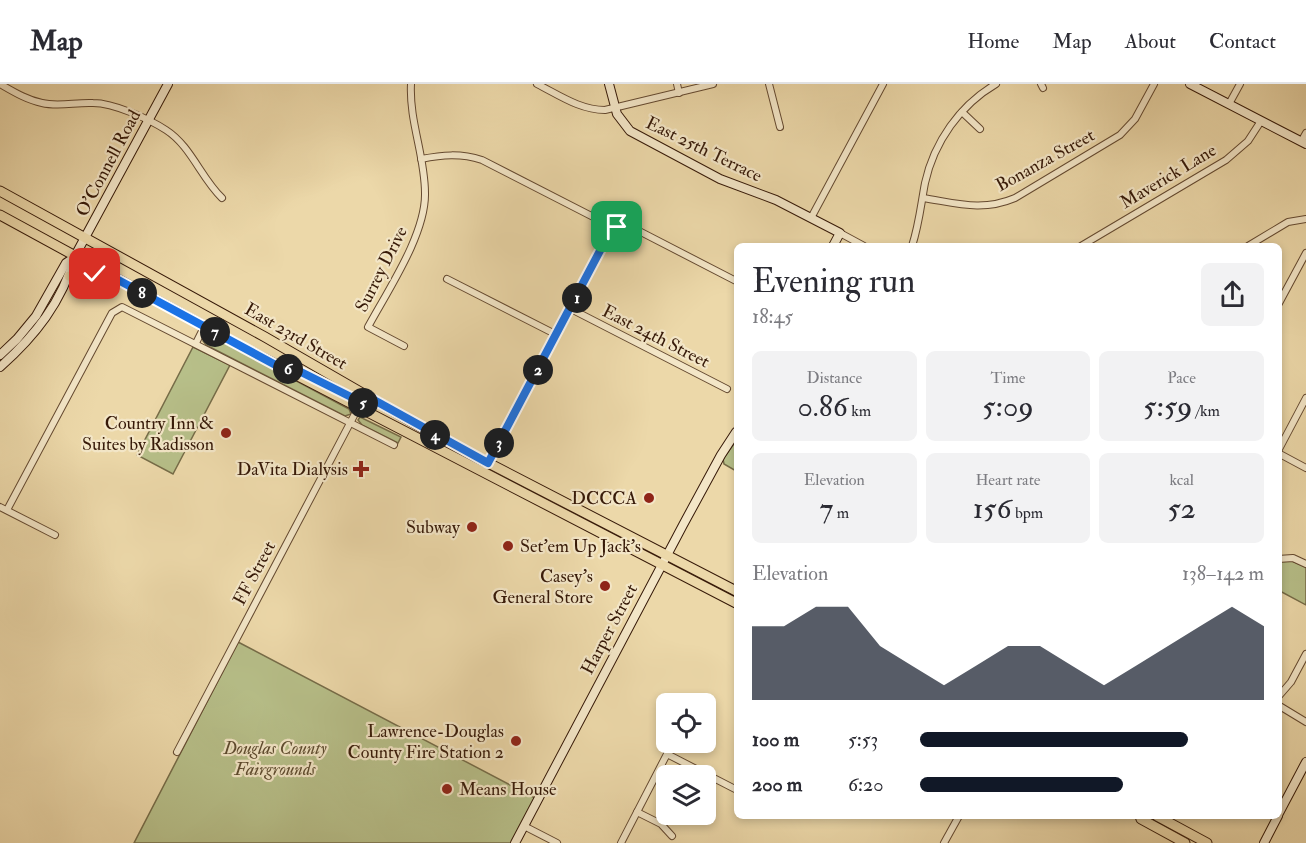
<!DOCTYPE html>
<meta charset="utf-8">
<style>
body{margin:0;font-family:"IM FELL Double Pica",serif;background:#f2f2f3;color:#2b2b33;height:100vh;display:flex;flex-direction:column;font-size:22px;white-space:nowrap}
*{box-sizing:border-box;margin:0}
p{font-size:20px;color:#7c7c81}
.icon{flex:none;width:33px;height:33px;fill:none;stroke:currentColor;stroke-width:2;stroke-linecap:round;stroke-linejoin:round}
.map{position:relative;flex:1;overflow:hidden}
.drawer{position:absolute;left:734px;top:159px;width:548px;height:576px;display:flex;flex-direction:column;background:#fff;border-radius:9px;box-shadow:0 3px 9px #0003}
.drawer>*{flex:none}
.tools{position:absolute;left:656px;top:609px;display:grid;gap:12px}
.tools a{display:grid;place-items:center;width:60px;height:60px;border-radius:9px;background:#fff;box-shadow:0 3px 9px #0003;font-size:30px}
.pin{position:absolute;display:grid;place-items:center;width:51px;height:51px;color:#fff;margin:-26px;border-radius:12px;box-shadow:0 3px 9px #0006}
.km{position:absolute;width:30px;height:30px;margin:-15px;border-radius:50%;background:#222;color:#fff;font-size:16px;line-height:30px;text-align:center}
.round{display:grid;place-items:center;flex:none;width:63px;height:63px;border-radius:9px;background:#f2f2f3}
.summary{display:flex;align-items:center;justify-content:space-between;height:102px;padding:0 18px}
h1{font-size:33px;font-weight:600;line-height:45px}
.metrics{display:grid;grid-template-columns:repeat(3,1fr);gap:9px;height:102px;padding:6px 18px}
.metrics div{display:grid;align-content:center;border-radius:9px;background:#f2f2f3;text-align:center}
.metrics b{font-size:30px;font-weight:600}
.metrics small{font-size:16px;font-weight:400}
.metrics p{font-size:16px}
.chart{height:168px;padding:12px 18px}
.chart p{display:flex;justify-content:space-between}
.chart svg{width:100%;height:108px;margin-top:6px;fill:#111827;opacity:.7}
ul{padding:0 18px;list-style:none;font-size:20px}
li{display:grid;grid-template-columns:96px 72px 1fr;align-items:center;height:45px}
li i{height:15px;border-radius:8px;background:#111827}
header{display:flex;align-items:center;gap:36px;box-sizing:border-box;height:84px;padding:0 30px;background:#fff;border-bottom:2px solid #e1e1e2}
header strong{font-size:28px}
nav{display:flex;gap:33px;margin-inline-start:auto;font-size:21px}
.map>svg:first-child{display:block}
.green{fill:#b7bf89;stroke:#766c48;stroke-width:1.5}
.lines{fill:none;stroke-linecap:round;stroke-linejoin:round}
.street-casing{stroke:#644930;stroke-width:8}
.secondary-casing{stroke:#361908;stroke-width:10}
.primary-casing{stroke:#361908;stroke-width:11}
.street{stroke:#f3e6c7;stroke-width:6}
.secondary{stroke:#f3e6c7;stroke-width:8}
.primary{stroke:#ecd8a9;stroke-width:9}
.route-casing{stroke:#fff;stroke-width:12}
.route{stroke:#1a73e8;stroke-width:8}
.poi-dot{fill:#8f2418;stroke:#f3e6c7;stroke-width:2}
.labels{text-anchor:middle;stroke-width:4.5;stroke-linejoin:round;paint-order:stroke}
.street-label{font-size:18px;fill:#361908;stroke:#f3e6c7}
.poi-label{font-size:18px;fill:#361908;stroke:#f3e6c7;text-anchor:end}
.park-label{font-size:18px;font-style:italic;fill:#5d4b2f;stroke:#f3e6c7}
</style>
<header>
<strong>Map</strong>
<nav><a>Home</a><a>Map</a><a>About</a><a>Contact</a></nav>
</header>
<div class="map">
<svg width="1306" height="759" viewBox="0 0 1306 759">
<rect width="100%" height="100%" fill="#ecd8a9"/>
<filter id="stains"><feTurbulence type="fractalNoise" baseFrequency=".00333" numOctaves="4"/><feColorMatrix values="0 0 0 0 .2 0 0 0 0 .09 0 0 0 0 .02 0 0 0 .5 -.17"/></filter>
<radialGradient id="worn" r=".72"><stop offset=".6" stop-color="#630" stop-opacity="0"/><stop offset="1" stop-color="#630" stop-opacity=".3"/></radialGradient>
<g class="green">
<polygon points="207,251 212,252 349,325 351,330 345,332 206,261 203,257"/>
<polygon points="193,263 230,281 173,390 137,371"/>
<polygon points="360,333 401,353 398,359 362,341 358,336"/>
<polygon points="736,357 736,387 724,380 723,375"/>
<polygon points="1283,477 1292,477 1306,483 1306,521 1278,506 1278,479"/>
<polygon points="238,558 535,714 511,759 134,759"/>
</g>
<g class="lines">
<g class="street-casing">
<g id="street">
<path d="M 0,0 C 14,8 27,16 42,19 C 59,23 76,18 93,19 C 114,19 149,35 166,46 C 191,62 201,94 222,114"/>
<path d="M 537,0 C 559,11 580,26 605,26 L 713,0"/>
<polyline points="677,0 679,9"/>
<polyline points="769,0 780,43"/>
<polyline points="1041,0 1043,4"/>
<polyline points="1229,20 1240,0"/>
<polyline points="962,28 980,45"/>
<polyline points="1301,58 1306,49"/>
<path d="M 421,75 C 442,71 460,69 482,76 L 607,140 L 612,144"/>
<path d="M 923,114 C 956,119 982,128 1015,114 L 1120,51 L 1135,35 L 1154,0"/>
<polyline points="811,134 883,0"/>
<polyline points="612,144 626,142 639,147 736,197"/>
<polyline points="840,149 864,162"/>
<path d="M 912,162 C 919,141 921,120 925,99 C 934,58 960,21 996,0"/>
<polyline points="1081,162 1226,76 1248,57 1261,37"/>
<polyline points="1248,162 1288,138 1306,135"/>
<polyline points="447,195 557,251"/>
<polyline points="1278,221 1306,169"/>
<polyline points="571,225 727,305"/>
<polyline points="196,259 204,243"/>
<path d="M 404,262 L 368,243 C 388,206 426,150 425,109 C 425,72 409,37 411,0"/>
<polyline points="1278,367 1306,314"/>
<polyline points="1278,369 1306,384"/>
<polyline points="486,382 571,225 612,144"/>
<polyline points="0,423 55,451"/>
<polyline points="7,426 112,229 122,223 394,361"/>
<polyline points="1278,475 1293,474 1306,480"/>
<polyline points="1278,613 1291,598 1306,570"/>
<polyline points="1278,621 1306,638"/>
<polyline points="177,668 358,324"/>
<polyline points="637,728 661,740 672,752"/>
<polyline points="524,742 557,759"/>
<polyline points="621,759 667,670 735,705"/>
<polyline points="944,759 959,732"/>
</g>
</g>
<g class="secondary-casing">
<g id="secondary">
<polyline points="609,0 617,30 630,47 720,95 776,116 840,149 833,162"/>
<polyline points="1190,0 1306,60"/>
<polyline points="0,271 17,255 36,232 66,179 75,173"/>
<path d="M 0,283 C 35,252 62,218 75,172 L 168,0"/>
<polyline points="1278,731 1306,678"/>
<polyline points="515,759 683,441 721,371 736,348"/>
<polyline points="1264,759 1278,732"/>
</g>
</g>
<g class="primary-casing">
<g id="primary">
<polyline points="0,107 265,253 440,354 736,507"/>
<polyline points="0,131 246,265 736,519"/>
<polyline points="69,192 84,188 103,190"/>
<polyline points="346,311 362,319 370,320 374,316"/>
<polyline points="1140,732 1141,735 1185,759"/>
<polyline points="1157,732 1207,759"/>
</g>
</g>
<use href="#street" class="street"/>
<use href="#secondary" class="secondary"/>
<use href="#primary" class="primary"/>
</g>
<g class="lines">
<g class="route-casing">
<polyline id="route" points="95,190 109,191 283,285 299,287 365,320 370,320 374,316 488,379 612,144 617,143"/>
</g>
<use href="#route" class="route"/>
</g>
<g class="poi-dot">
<circle cx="226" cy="349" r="6"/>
<path d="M358 376h6v6h6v6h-6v6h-6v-6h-6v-6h6z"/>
<circle cx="649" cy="414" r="6"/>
<circle cx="472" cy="443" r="6"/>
<circle cx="508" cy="462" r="6"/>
<circle cx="605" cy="502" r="6"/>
<circle cx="516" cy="657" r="6"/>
<circle cx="447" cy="705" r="6"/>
</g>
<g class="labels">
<g class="street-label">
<text transform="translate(704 65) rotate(26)" y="6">East 25th Terrace</text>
<text transform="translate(1045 76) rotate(-29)" y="6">Bonanza Street</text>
<text transform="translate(108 79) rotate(-62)" y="6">O'Connell Road</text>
<text transform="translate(1168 92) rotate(-31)" y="6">Maverick Lane</text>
<text transform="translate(381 185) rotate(-63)" y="6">Surrey Drive</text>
<text transform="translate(296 252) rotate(30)" y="6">East 23rd Street</text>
<text transform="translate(656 252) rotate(27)" y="6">East 24th Street</text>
<text transform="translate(254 489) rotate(-62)" y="6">FF Street</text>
<text transform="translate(609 545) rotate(-62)" y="6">Harper Street</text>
</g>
<g class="poi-label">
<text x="214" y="345">Country Inn &amp;<tspan x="214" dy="21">Suites by Radisson</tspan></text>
<text x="348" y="391">DaVita Dialysis</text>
<text x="637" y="420">DCCCA</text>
<text x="460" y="449">Subway</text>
<text x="520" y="468" text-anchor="start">Set'em Up Jack's</text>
<text x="593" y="498">Casey's<tspan x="593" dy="21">General Store</tspan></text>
<text x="504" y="653">Lawrence-Douglas<tspan x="504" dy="21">County Fire Station 2</tspan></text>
<text x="459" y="711" text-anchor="start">Means House</text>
</g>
<g class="park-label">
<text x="275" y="670">Douglas County<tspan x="275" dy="21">Fairgrounds</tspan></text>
</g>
</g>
<rect width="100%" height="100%" filter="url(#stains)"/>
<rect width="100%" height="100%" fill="url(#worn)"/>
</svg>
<div class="tools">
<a><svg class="icon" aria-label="locate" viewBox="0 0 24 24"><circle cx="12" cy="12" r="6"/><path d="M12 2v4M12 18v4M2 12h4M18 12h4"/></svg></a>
<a><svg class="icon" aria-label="layers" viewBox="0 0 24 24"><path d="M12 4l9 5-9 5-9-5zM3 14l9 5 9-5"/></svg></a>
</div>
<div class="pin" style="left:617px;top:143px;background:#1e9e55"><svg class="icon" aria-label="arrive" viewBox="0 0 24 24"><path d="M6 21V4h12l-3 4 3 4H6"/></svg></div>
<div class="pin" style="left:95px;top:190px;background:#d93025"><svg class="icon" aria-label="check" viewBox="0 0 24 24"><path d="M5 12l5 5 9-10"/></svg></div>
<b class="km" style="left:577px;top:214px">1</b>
<b class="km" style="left:538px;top:286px">2</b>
<b class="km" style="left:499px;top:359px">3</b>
<b class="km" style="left:435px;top:351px">4</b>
<b class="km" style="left:363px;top:319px">5</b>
<b class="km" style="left:288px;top:285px">6</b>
<b class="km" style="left:215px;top:248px">7</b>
<b class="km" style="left:142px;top:209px">8</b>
<section class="drawer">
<div class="summary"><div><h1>Evening run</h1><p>18:45</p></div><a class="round"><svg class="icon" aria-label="share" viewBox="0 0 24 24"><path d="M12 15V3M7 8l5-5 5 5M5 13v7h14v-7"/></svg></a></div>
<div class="metrics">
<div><p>Distance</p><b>0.86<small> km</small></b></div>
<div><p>Time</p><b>5:09</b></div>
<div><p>Pace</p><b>5:59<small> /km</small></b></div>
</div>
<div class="metrics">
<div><p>Elevation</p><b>7<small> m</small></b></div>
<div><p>Heart rate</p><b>156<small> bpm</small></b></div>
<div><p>kcal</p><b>52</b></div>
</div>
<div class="chart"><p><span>Elevation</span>138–142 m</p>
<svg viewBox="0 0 160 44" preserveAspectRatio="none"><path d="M0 44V14L10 14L20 6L30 6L40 22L50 30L60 38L70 30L80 22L90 22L100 30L110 38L120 30L130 22L140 14L150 6L160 14V44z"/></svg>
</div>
<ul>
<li><b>100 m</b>5:53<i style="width:78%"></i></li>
<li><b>200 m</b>6:20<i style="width:59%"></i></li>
</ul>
</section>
</div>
